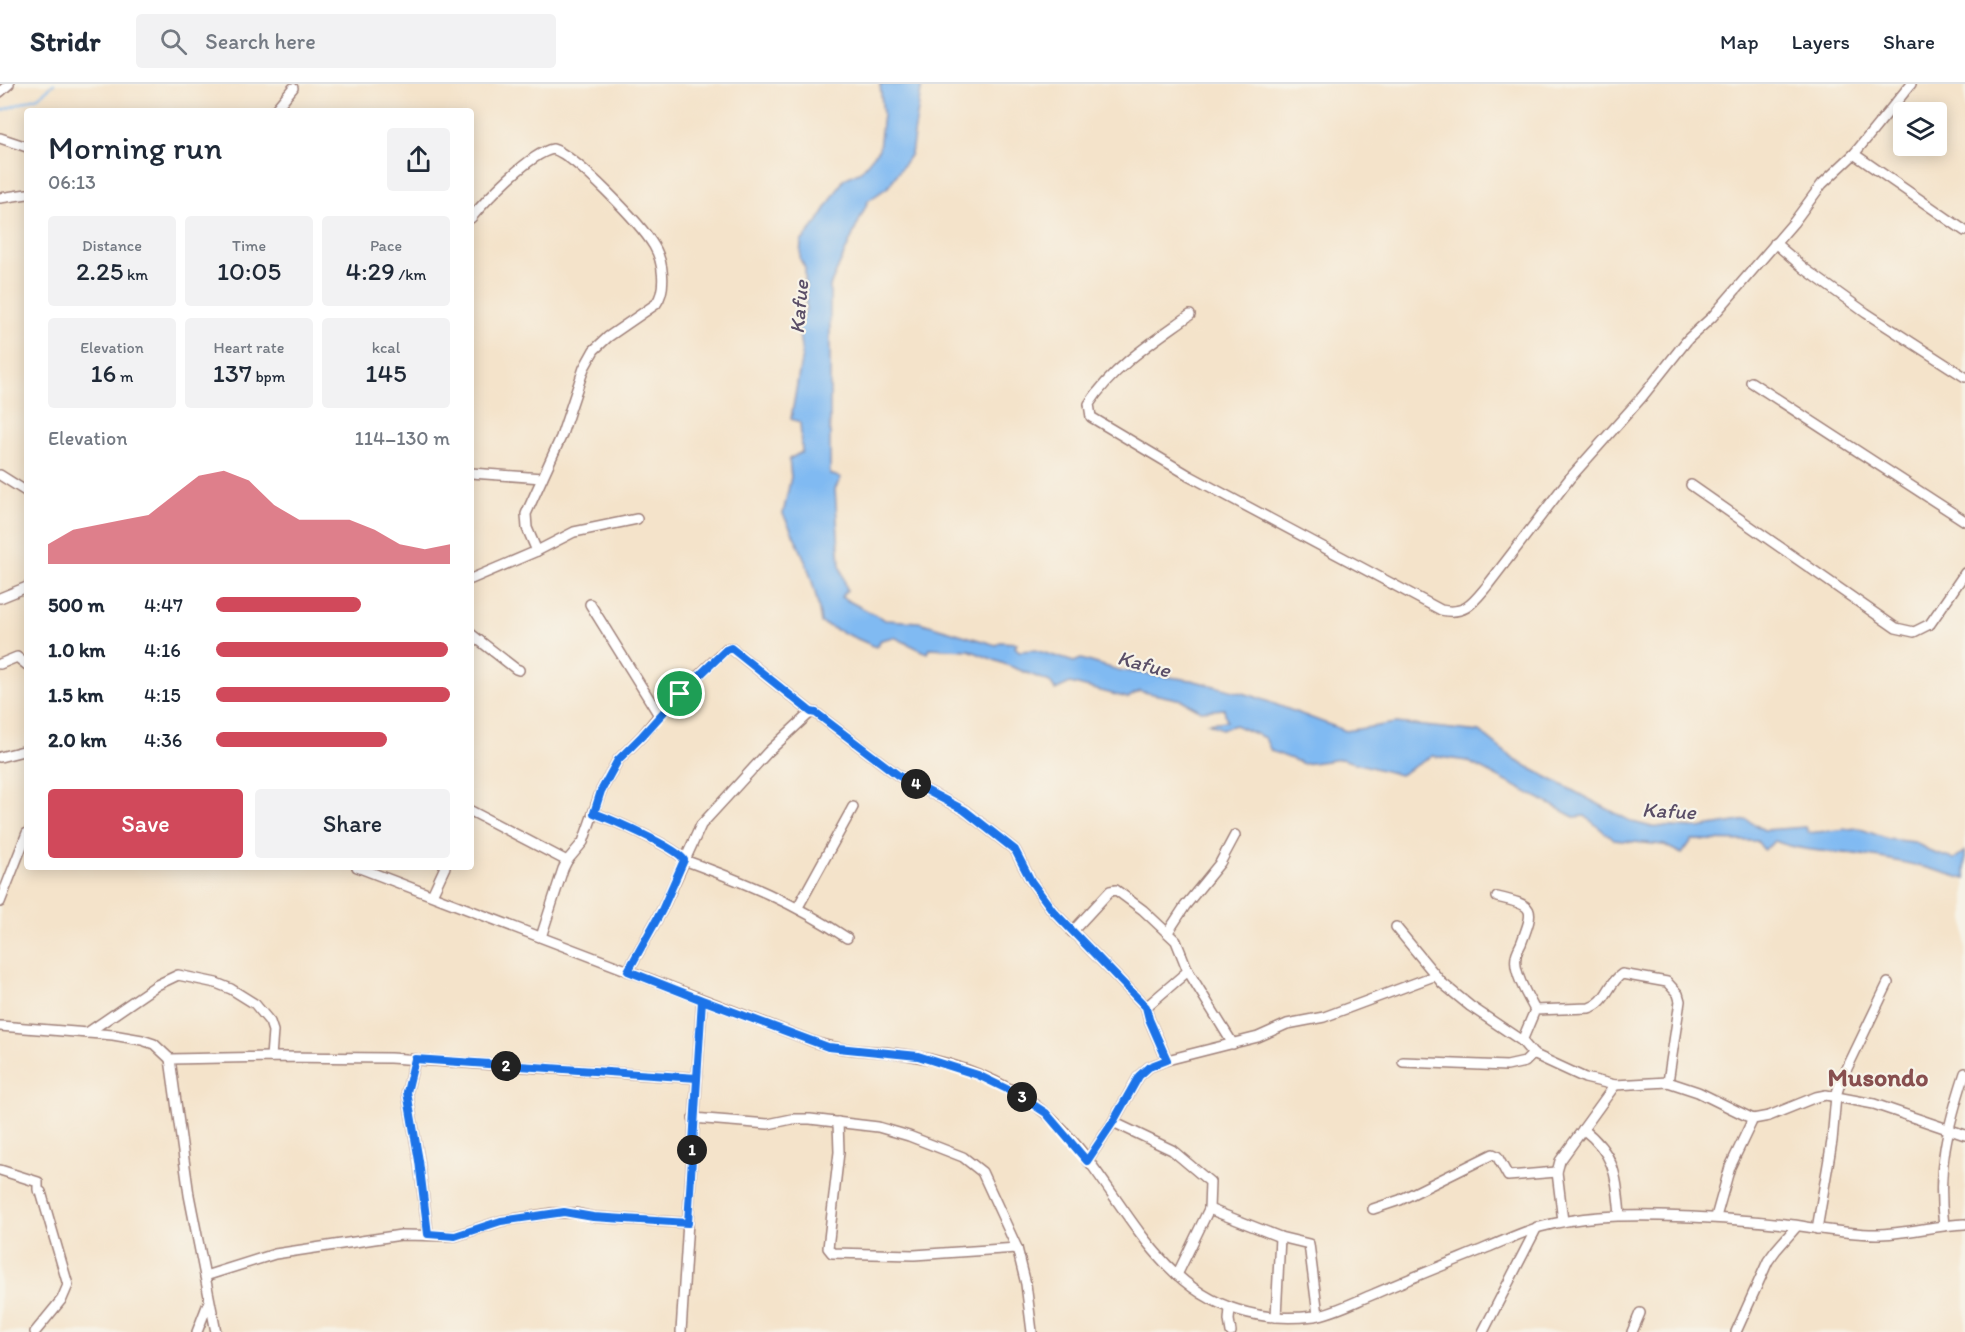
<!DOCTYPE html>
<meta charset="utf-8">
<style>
body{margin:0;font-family:Itim,sans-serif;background:#f2f2f3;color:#1f2937;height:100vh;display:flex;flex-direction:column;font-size:22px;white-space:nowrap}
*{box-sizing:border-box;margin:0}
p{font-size:20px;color:#747a83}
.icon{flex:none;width:33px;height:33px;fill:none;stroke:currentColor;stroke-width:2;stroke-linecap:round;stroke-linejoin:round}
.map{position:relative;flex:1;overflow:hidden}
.panel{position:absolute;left:24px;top:24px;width:450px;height:762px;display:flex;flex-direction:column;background:#fff;border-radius:6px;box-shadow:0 3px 15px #0003}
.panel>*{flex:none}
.controls{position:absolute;left:1893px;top:18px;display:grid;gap:12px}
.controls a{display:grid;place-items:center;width:54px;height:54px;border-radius:6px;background:#fff;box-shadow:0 3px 15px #0003;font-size:30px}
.pin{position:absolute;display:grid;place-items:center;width:51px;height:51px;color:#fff;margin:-26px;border:3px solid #fff;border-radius:50%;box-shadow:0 2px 6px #0007}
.km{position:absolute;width:30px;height:30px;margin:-15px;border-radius:50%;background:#222;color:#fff;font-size:16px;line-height:30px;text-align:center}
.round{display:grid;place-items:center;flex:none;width:63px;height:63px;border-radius:6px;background:#f2f2f3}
.overview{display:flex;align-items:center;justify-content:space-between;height:102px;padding:0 24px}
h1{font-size:33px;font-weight:600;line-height:45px}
.stats{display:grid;grid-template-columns:repeat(3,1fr);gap:9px;height:102px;padding:6px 24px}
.stats div{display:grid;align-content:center;border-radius:6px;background:#f2f2f3;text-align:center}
.stats b{font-size:26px;font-weight:600}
.stats small{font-size:16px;font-weight:400}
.stats p{font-size:16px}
.chart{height:168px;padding:12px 24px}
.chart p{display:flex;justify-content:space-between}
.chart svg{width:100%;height:108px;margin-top:6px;fill:#d1495b;opacity:.7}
.action{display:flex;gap:12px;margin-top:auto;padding:12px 24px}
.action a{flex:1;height:69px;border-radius:6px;background:#d1495b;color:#fff;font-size:24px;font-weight:600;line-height:69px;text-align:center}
.action a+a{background:#f2f2f3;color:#1f2937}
ul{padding:0 24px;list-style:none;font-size:20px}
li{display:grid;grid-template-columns:96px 72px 1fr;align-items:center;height:45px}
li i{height:15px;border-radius:8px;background:#d1495b}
header{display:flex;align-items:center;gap:36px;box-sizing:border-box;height:84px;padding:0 30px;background:#fff;border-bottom:2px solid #e0e1e3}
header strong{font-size:28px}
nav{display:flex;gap:33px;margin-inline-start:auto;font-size:21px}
.search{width:420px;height:54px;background:#f2f2f3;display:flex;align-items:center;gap:15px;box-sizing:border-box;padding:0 21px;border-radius:6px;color:#747a83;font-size:22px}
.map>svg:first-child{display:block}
.water{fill:#80baf2;stroke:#656c8e;stroke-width:1.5}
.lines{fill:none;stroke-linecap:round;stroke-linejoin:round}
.stream{stroke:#80baf2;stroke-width:2}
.minor-casing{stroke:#9f817a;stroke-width:12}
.minor{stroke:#fff;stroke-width:9}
.route-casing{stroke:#fff;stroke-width:12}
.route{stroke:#1a73e8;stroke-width:8}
.labels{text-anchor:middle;stroke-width:4.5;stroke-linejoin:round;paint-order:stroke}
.water-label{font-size:21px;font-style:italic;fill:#5a4e67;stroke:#f7f3e8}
.district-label{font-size:26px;font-weight:bold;fill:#884f4f;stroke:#f7f3e8}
</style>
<header>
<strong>Stridr</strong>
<div class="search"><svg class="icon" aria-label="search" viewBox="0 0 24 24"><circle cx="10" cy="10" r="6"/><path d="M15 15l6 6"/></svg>Search here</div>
<nav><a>Map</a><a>Layers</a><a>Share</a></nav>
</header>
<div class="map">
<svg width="1965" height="1248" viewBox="0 0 1965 1248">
<rect width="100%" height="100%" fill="#f7f3e8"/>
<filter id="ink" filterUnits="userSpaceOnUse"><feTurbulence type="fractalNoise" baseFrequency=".0167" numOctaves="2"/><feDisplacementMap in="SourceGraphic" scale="12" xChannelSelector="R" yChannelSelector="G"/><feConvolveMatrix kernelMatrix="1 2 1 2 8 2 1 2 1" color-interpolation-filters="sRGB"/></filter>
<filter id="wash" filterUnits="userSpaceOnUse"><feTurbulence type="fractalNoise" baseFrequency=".008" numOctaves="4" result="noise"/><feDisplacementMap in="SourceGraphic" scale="24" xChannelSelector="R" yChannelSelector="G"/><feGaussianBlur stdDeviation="1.35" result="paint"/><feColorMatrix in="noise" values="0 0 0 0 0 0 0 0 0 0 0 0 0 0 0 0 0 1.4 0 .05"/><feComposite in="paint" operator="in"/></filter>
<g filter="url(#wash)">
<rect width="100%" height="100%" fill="#f4e3ca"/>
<path class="water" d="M 880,0 L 922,0 L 911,70 L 888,103 L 868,117 L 830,202 L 830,390 L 841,394 L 835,405 L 840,481 L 847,506 L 841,513 L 885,536 L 919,538 L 996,561 L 1000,558 L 1017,559 L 1015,563 L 1019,567 L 1035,566 L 1074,578 L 1081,575 L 1118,586 L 1191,596 L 1253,612 L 1346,647 L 1396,639 L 1480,648 L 1515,676 L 1632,738 L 1648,742 L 1698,744 L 1747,736 L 1764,746 L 1806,743 L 1808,749 L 1858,744 L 1888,755 L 1914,758 L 1934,769 L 1954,775 L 1965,767 L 1965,795 C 1931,784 1897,776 1862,771 C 1833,767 1802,768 1775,757 L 1764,766 L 1757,757 L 1692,756 L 1682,770 L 1664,761 L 1614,756 L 1585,732 L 1574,733 L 1467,677 L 1432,672 L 1400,691 L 1341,675 L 1304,680 L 1271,667 L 1265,654 L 1235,641 L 1222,645 L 1208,639 L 1227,637 L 1224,625 L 1201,627 L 1182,616 L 1139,607 L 1128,614 L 1070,599 L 1055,606 L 1050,598 L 969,566 L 930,564 L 927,569 L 894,553 L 881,556 L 876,563 L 821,539 C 815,496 803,468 783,430 L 791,393 L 789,375 L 802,368 L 800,338 L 791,335 L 802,271 L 798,242 L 806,225 L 805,184 L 800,175 L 801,158 L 818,137 L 844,95 L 861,87 L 879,65 L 883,30 Z"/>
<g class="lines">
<polyline class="stream" points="0,27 38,13 54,0"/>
</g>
</g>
<g filter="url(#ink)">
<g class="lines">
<g class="minor-casing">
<g id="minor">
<polyline points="0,8 9,0"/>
<polyline points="274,27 293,4"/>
<polyline points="0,54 27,63"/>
<polyline points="1854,70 1965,147"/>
<polyline points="0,114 27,110"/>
<path d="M 471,134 C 486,116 530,69 553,65 C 576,72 641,140 654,162 C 663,177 667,205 656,220 L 608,253 L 594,266 L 584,284 L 561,353 L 526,430 L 527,444 L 537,467"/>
<polyline points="1775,159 1805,185 1866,229 1965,293"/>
<path d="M 1190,231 C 1154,257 1114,282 1089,320 L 1091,333 L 1190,392 L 1441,526 C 1465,531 1472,520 1487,502 L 1570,394 L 1642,313 L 1688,255 L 1712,233 L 1794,138 L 1822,100 L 1854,70 L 1911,0"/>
<polyline points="1751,298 1965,437"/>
<polyline points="471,389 542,394"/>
<polyline points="0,391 27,408"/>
<polyline points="1691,401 1896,544 1914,548 1930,540 1965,489"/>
<polyline points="471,495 537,467 574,448 637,435"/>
<polyline points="0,514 27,503"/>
<polyline points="590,520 659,631"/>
<polyline points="471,550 516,585 519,586"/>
<polyline points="0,580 17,573 27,581"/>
<polyline points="0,673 27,666"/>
<polyline points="471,727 567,777"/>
<path d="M 594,729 C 610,735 678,764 684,776 C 744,798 793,818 847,854"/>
<path d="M 357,783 L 817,959 C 842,967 867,966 892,969 C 942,974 995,992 1035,1021 C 1112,1077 1141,1198 1238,1226 C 1263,1234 1289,1235 1314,1232 C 1334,1229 1356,1217 1374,1210 C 1411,1194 1449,1179 1486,1164 C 1504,1157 1522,1148 1540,1143 C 1580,1132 1619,1131 1660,1132 C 1705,1133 1749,1136 1794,1141 C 1821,1145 1849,1150 1876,1150 C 1906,1150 1935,1141 1965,1140"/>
<polyline points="432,811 445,783"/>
<path d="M 1497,813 C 1535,822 1535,823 1521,860 C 1519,864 1516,869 1516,873 C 1513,888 1528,913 1535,926"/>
<polyline points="0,818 27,749"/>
<polyline points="798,823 853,723"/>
<polyline points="1396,843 1442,899 1470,922 1522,957 1533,970 1585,994 1615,1001 1560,1077 1557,1088 1563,1137"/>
<polyline points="1072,848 1110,807 1116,806 1143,826 1176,857 1188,887 1233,960"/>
<polyline points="1168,848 1185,822 1220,779 1235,751"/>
<polyline points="541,853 563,785 567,777 583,758 601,707 618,676 642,652 664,625 726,565 731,564 811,628 816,629 899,692 964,726 1015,766 1031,797 1053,827 1146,923 1149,935 1167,976"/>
<polyline points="628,887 662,826 701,741 768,668 811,628"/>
<polyline points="1146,923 1188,887"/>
<polyline points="0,942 113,951 142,956 154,960 170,975 271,973 390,974 697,994"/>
<polyline points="87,949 157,901 178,891 216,899 231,905 255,920 270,938 273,947 271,973"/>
<path d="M 1522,957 L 1535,926 L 1589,924 C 1607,919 1608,899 1622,890 L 1667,898 L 1678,910 L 1680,917 L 1668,998"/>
<polyline points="170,975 189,1111 216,1248"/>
<polyline points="415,975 407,1008 419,1077 428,1150"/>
<polyline points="1403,978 1507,982 1525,978 1533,970"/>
<polyline points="1615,1001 1668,998 1698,1008 1753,1035"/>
<polyline points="693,1034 768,1040 792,1035 810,1035 878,1043 909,1052 963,1073 982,1088 1017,1164 1026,1200 1032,1248"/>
<polyline points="838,1038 839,1068 828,1164 832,1169 914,1171 1017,1164"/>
<polyline points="1113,1038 1172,1066 1210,1098 1209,1125 1177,1191"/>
<path d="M 1583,1045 C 1616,1071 1616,1092 1620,1131"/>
<polyline points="1087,1077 1113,1038 1139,992 1149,983 1167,976 1258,953 1287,940 1324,933 1434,892"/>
<polyline points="0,1086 38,1098 38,1106 41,1108 68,1201 62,1215 35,1248"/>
<polyline points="1209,1125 1280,1153 1309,1160 1318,1231"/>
<polyline points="1373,1125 1400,1116 1493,1070 1497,1072 1508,1092 1557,1088"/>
<polyline points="1716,1133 1730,1083 1753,1035 1769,1032 1816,1013 1826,1011 1874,1020 1965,1051"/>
<path d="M 1944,1141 C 1936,1086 1948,1041 1965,989"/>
<polyline points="1817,1145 1832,1057 1836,1012 1840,999 1888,899"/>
<polyline points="205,1192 275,1170 401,1151 455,1152 501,1137 553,1129 576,1129 593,1133 688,1139"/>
<polyline points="1228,1223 1230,1225 1229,1236 1231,1248"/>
<polyline points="1276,1233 1280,1153"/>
<polyline points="197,1248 209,1217"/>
<polyline points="681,1248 702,916"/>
<polyline points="1483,1248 1537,1143"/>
<polyline points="1632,1248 1640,1229"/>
<polyline points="1736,1248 1768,1177 1776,1166 1797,1142"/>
</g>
</g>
<use href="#minor" class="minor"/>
</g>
</g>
<g class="lines" filter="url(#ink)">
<g class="route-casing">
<path id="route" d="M 680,610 L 642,652 L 618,676 L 601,707 L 594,729 C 610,735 678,764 684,776 L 662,826 L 628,887 L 702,916 L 688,1139 L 593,1133 L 564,1128 L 501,1137 L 455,1152 L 428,1150 L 419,1077 L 407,1008 L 415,975 L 697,994 L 702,916 L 828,963 L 918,972 L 978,991 L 1017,1010 L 1046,1029 L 1087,1077 L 1113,1038 L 1139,992 L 1149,983 L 1167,976 L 1149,935 L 1146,923 L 1053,827 L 1031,797 L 1015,766 L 964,726 L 899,692 L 816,629 L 811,628 L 731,564 L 726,566 L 680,610"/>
</g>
<use href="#route" class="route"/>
</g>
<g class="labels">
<g class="water-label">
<text transform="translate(799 223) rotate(-85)" y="7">Kafue</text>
<text transform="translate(1144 580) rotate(15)" y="7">Kafue</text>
<text transform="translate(1669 727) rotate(3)" y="7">Kafue</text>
</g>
<g class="district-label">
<text x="1878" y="1002">Musondo</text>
</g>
</g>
</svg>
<div class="controls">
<a><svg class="icon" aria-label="layers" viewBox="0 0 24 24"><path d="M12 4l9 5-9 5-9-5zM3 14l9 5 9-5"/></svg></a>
</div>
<div class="pin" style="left:680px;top:610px;background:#1e9e55"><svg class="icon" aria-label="arrive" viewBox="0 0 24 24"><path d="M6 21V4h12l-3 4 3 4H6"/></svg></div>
<b class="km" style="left:692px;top:1066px">1</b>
<b class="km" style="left:506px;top:982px">2</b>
<b class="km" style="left:1022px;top:1013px">3</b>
<b class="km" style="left:916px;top:700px">4</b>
<section class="panel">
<div class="overview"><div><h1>Morning run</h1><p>06:13</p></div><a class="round"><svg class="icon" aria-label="share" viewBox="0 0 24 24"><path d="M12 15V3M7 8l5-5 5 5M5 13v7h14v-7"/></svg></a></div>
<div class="stats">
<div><p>Distance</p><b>2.25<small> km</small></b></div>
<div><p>Time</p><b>10:05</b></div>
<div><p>Pace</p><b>4:29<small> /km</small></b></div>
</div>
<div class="stats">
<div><p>Elevation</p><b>16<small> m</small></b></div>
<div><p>Heart rate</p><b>137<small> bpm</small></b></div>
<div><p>kcal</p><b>145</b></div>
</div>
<div class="chart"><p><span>Elevation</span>114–130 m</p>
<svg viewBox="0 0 160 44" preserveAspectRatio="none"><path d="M0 44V36L10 30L20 28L30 26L40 24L50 16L60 8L70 6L80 10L90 20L100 26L110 26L120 26L130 30L140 36L150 38L160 36V44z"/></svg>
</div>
<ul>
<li><b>500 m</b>4:47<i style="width:62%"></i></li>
<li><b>1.0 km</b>4:16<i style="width:99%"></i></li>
<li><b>1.5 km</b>4:15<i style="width:100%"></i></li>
<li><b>2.0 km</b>4:36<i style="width:73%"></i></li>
</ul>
<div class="action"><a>Save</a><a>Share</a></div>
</section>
</div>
